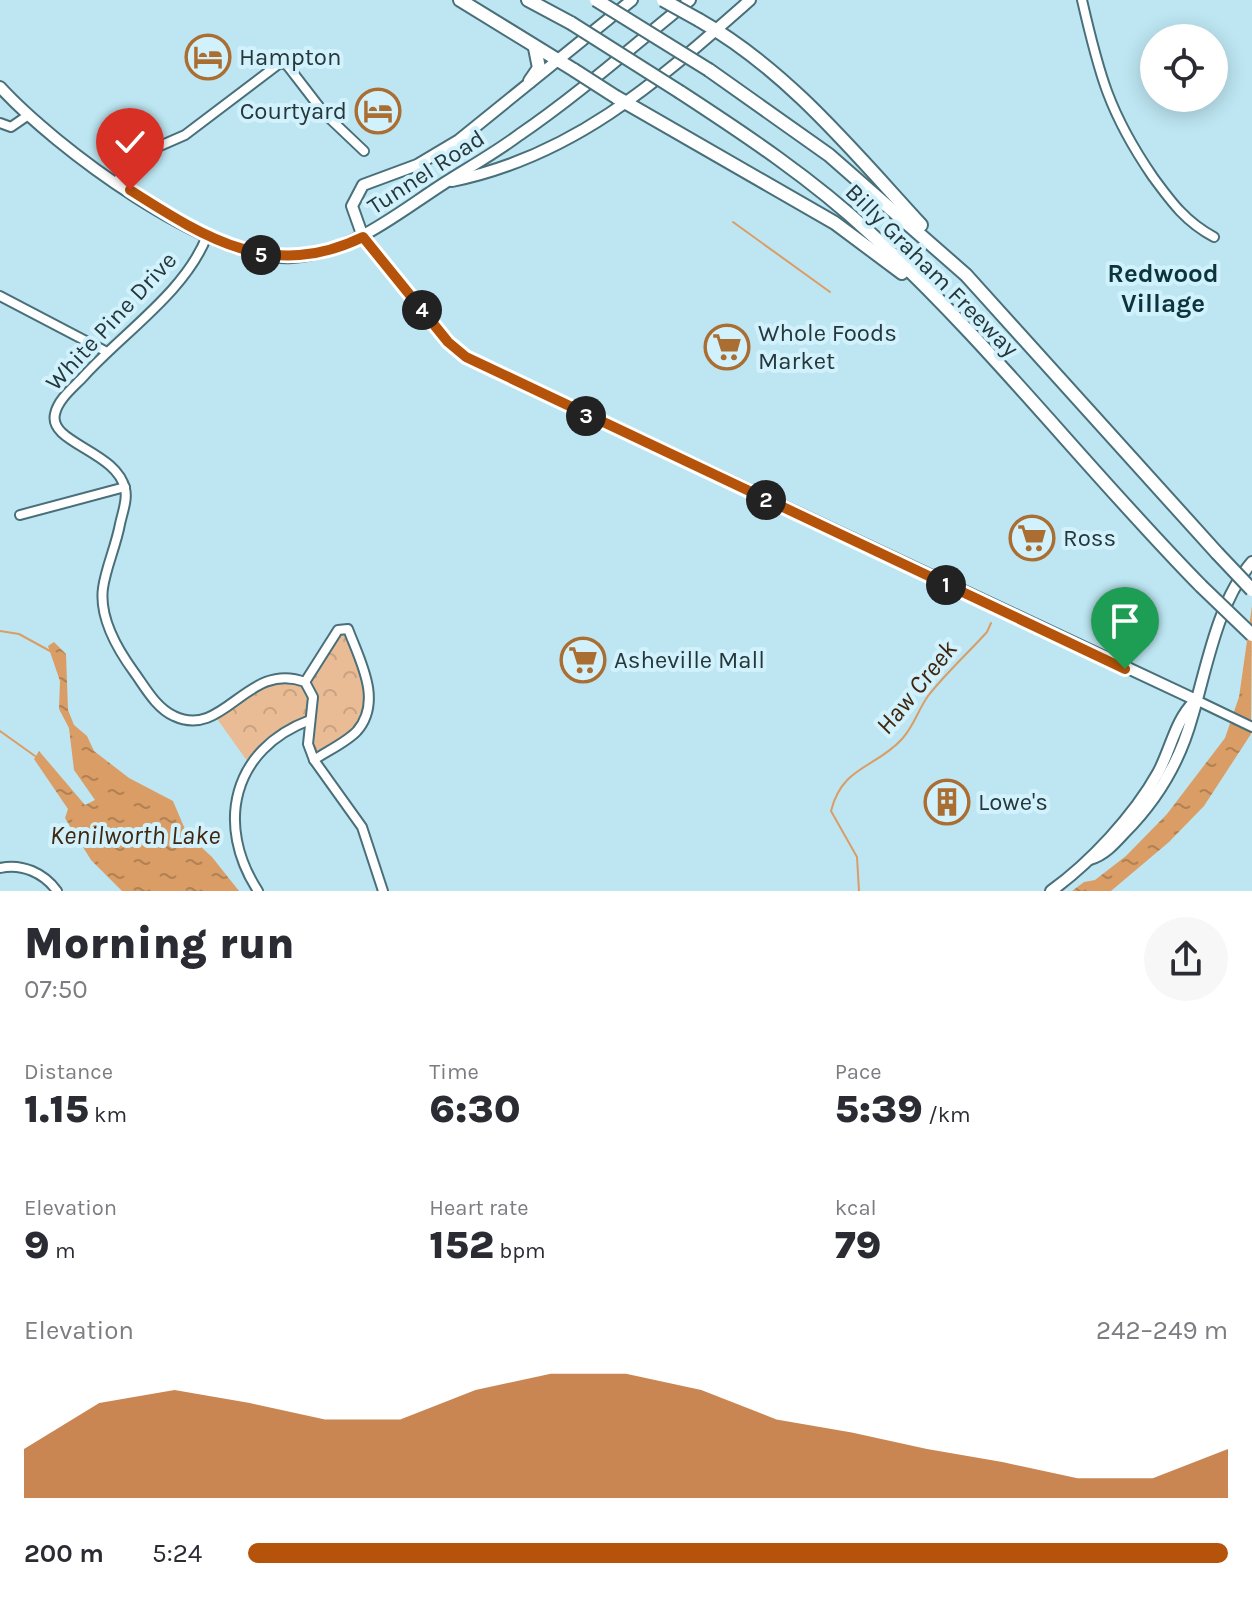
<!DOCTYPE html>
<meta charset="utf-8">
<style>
body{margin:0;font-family:Karla,sans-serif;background:#f7f7f7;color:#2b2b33;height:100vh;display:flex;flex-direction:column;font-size:30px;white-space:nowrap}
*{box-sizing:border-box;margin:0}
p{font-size:26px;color:#7c7c81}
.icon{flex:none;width:44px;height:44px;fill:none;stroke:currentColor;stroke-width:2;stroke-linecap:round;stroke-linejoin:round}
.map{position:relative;height:891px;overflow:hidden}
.details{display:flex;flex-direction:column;background:#fff;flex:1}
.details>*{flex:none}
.tools{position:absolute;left:1140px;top:24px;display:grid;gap:16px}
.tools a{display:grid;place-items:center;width:88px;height:88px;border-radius:50%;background:#fff;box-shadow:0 4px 20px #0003;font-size:40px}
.pin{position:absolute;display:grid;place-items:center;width:68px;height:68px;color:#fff;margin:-82px -34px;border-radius:50% 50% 50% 0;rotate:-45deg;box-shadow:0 0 8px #0007}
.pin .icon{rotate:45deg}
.km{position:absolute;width:40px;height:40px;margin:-20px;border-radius:50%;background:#222;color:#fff;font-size:22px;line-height:40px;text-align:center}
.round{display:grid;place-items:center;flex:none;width:84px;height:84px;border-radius:42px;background:#f7f7f7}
.summary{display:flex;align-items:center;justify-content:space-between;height:136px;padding:0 24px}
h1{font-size:44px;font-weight:800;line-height:60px}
.figures{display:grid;grid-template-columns:repeat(3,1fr);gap:12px;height:136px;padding:8px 24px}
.figures div{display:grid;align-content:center}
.figures b{font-size:40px;font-weight:800}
.figures small{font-size:22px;font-weight:400}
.figures p{font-size:22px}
.chart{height:224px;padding:16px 24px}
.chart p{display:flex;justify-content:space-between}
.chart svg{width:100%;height:144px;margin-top:8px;fill:#b45309;opacity:.7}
ul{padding:0 24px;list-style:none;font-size:26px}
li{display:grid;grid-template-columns:128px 96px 1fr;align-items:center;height:60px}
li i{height:20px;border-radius:10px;background:#b45309}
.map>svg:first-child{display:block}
.park{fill:url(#park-crowns)}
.water{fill:url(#water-ripples)}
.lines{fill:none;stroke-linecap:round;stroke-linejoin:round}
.stream{stroke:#da9d65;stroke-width:2}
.minor-casing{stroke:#496f79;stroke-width:12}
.major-casing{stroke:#496f79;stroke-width:14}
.highway-casing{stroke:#496f79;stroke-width:16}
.minor{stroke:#fff;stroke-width:8}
.major{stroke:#fff;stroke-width:10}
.highway{stroke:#fff;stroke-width:12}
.highway-bridge-casing{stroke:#496f79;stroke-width:16;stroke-linecap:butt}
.highway-bridge{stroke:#fff;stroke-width:12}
.route-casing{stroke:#fff;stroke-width:16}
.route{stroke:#b45309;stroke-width:10}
.labels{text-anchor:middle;stroke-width:8;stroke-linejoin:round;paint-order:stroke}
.poi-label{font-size:24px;fill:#26373b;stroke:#d1f2fc;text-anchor:start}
.street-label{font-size:24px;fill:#26373b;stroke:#d1f2fc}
.neighbourhood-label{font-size:26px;font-weight:bold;fill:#0c343d;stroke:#d1f2fc}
.water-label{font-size:26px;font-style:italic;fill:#40260e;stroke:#d1f2fc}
</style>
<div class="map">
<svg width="1252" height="891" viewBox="0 0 1252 891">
<defs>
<pattern id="park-crowns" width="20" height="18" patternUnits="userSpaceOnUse" patternTransform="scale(2)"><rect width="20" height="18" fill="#eabc95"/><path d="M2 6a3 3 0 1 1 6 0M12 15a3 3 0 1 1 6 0" fill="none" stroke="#c9a281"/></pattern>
<pattern id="water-ripples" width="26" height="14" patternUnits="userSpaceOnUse" patternTransform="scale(2)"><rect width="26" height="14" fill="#da9d65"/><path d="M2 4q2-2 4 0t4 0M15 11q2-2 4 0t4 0" fill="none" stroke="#b18154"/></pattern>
</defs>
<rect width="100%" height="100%" fill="#bde6f2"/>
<polygon class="park" points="348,629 371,704 357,731 314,760 308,744 309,721 282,735 250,765 215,716 272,678 305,681 338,630"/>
<g class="water">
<polygon points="1252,606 1251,734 1204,806 1169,842 1111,891 1072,891 1084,882 1095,880 1126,856 1167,814 1225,738 1239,697"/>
<polygon points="54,642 66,654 68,710 74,725 87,736 94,751 129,778 173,801 187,834 212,857 239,891 122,891 91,860 65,818 68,809 34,759 39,751 85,805 95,800 74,770 69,728 59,709 60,681 48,646"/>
</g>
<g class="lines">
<g class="stream">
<polyline points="733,222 830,292"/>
<polyline points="0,631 19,634 50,651"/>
<polyline points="0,731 35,756"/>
<path d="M 859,891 L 857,857 L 831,811 C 842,766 876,768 902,739 C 914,726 918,710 928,696 C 946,673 968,653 987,632 L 991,623"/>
</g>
<g class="minor-casing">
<g id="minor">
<path d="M 1082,0 C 1099,74 1109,113 1153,177 C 1172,203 1186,222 1214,237"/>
<polyline points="0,123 11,127 27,116"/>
<polyline points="116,182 137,156 185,135 280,63 287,65 324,113 364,151"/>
<path d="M 207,236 C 185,292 124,332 84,376 C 74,387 58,399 55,414 C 48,443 117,451 125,489 C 128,499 122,514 120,524 C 116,546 106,567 103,588 C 99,617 118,650 134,672 C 145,687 156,708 174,716 C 224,740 247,660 305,682 L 313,697 L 308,744 L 314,760 L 362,827 L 383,891"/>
<polyline points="0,296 107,352"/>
<polyline points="20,515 125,487"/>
<path d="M 305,682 L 338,630 L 348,629 C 360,661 383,701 357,731 C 347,742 327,751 314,760"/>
<polyline points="1196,700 1252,727"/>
<path d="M 0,868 C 22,863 44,873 57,891"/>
<path d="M 258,891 C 215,825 232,749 310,720"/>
</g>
</g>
<g class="major-casing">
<g id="major">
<polyline points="632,0 459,140 417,165 363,185 352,206 363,237 448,342 466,357 1196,700"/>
<path d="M 0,87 C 55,147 208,262 292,257 C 351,253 395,215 443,184 C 468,168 495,153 519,135 C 579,94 634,45 690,0"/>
<path d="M 452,181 C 575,156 659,80 750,0"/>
<path d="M 1090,859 C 1104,855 1114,844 1124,833 C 1156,801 1180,761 1192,717 C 1207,667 1217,603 1252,562"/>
<path d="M 1051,891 C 1090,863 1134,816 1158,773 C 1171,749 1175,721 1194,702"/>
</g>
</g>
<g class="highway-casing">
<g id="highway">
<polyline points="460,0 574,70"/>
<polyline points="528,0 571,23"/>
<path d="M 699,20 C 787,70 853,151 921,225"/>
<polyline points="709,70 829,155 966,275 1217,553"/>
<polyline points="530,81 539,68 535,48"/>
<path d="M 680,92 C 746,135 812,179 870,233 C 989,342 1088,471 1201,586"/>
<polyline points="616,97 835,223 902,273"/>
</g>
</g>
<use href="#minor" class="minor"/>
<use href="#major" class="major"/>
<use href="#highway" class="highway"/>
<g class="highway-bridge-casing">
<g id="highway-bridge">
<polyline points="596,0 709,70"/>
<polyline points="663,0 699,20"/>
<polyline points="571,23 680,92"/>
<polyline points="574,70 616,97"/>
<polyline points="1217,553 1252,590"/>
<polyline points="1201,586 1252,635"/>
</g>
</g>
<use href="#highway-bridge" class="highway-bridge"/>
</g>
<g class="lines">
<g class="route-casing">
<path id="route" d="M 130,190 C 207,239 272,281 363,237 L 448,342 L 466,357 L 1125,669"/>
</g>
<use href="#route" class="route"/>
</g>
<defs>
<g id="hotel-ring" transform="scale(2.3)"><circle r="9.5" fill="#d1f2fc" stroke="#ab6e32" stroke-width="1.5"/><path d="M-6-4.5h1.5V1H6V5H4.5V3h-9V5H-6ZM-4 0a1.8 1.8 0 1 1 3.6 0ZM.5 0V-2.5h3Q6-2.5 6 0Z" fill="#ab6e32"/></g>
<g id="supermarket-ring" transform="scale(2.3)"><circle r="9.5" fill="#d1f2fc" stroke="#ab6e32" stroke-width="1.5"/><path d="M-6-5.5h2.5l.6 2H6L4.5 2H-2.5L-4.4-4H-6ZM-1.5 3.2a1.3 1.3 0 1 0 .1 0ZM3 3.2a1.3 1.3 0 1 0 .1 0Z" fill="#ab6e32"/></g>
<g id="building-ring" transform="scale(2.3)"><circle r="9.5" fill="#d1f2fc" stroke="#ab6e32" stroke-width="1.5"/><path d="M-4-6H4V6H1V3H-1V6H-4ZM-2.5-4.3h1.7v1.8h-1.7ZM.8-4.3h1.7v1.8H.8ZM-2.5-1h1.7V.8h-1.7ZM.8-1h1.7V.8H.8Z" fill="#ab6e32"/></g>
</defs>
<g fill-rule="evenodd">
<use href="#hotel-ring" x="208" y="57"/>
<use href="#hotel-ring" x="378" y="111"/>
<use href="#supermarket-ring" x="727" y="347"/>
<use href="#supermarket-ring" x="1032" y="538"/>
<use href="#supermarket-ring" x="583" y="660"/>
<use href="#building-ring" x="947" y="802"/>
</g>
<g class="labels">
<g class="poi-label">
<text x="239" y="65">Hampton</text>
<text x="347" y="119" text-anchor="end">Courtyard</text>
<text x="758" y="341">Whole Foods<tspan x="758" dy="28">Market</tspan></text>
<text x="1063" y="546">Ross</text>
<text x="614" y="668">Asheville Mall</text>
<text x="978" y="810">Lowe's</text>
</g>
<g class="street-label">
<text transform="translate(426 172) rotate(-33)" y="8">Tunnel Road</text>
<text transform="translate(932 270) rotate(45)" y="8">Billy Graham Freeway</text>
<text transform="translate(111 321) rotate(-47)" y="8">White Pine Drive</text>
</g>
<g class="neighbourhood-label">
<text x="1163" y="282">Redwood<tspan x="1163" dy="30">Village</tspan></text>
</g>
<g class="water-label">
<text transform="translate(916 687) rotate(-51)" y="9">Haw Creek</text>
<text x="135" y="844">Kenilworth Lake</text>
</g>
</g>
</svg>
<div class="tools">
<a><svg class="icon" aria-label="locate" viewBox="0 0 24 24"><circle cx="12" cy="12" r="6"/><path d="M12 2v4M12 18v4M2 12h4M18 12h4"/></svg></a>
</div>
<div class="pin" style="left:1125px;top:669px;background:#1e9e55"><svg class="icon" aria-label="arrive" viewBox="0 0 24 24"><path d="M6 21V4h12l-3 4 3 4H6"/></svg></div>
<div class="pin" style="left:130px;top:190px;background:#d93025"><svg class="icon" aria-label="check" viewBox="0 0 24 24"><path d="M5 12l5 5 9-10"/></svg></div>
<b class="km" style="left:946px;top:585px">1</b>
<b class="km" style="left:766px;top:500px">2</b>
<b class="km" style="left:586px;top:416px">3</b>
<b class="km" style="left:422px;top:310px">4</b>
<b class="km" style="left:261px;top:255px">5</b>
</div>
<section class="details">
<div class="summary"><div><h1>Morning run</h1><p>07:50</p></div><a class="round"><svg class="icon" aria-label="share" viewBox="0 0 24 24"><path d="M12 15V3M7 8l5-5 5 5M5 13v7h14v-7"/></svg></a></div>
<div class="figures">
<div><p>Distance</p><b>1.15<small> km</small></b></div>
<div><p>Time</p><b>6:30</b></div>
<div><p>Pace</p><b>5:39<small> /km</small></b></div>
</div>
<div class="figures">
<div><p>Elevation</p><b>9<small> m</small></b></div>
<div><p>Heart rate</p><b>152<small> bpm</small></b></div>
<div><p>kcal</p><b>79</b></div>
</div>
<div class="chart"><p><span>Elevation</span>242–249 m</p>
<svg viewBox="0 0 160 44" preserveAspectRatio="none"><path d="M0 44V29L10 15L20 11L30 15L40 20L50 20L60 11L70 6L80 6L90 11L100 20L110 24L120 29L130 33L140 38L150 38L160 29V44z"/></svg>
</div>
<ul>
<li><b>200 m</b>5:24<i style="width:100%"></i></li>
</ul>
</section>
